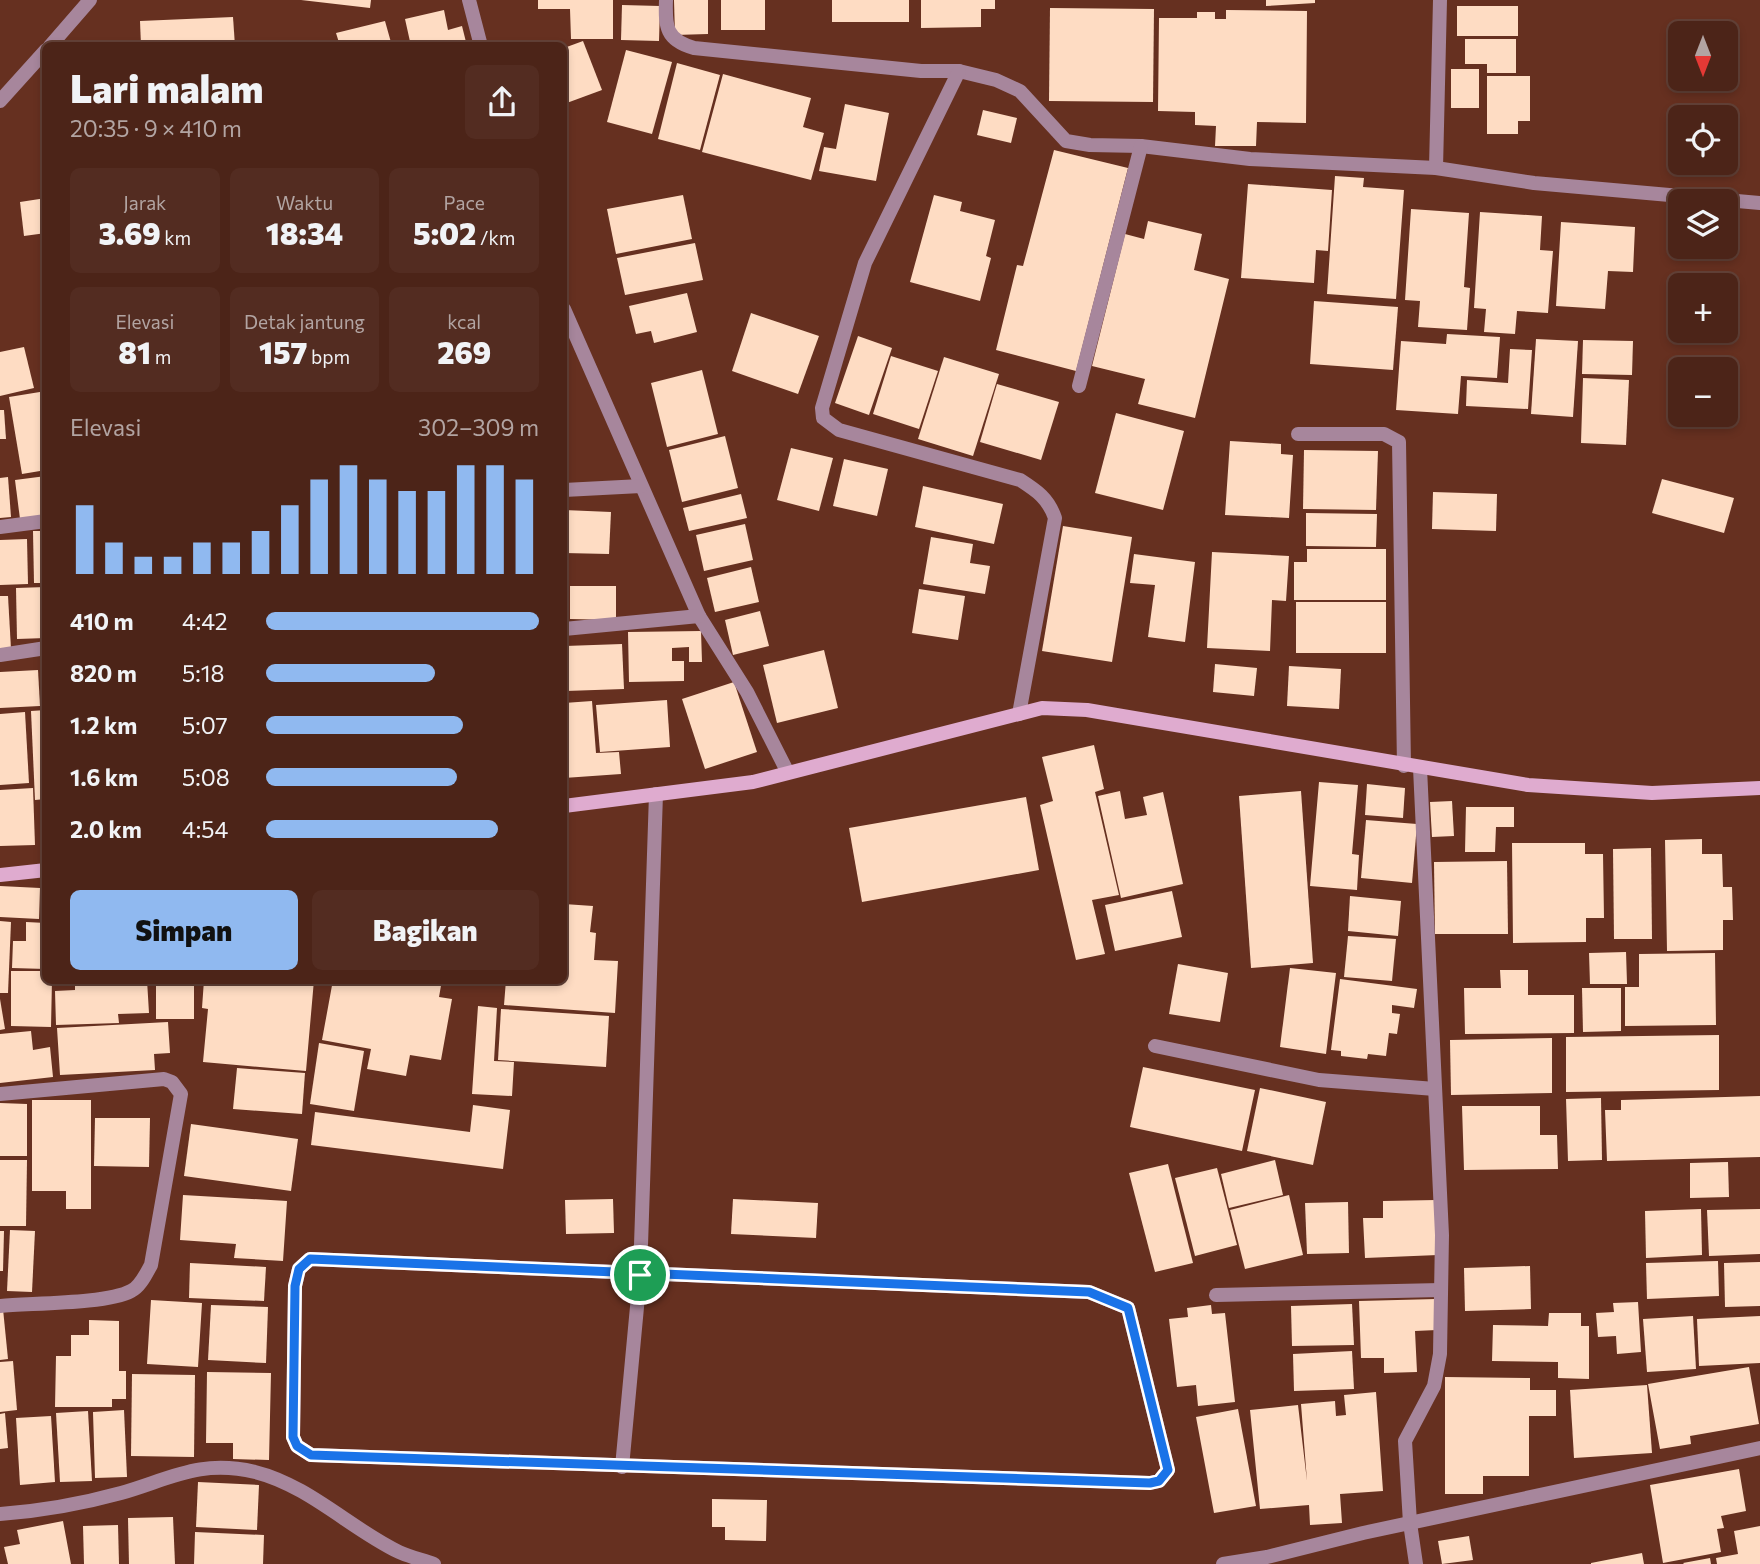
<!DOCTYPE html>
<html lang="id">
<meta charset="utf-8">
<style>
body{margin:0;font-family:Commissioner,sans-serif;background:#532c21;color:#f1f3f6;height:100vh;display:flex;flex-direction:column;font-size:26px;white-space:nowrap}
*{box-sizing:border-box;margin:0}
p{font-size:23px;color:#b2a4a2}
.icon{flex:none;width:38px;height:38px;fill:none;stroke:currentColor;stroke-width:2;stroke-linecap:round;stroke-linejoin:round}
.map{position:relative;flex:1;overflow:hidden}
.sheet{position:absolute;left:42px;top:42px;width:525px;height:942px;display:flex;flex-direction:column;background:#4c2418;border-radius:10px;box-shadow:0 4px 10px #0003,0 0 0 2px #634137}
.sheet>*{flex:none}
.needle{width:46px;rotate:180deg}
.tools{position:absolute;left:1668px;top:21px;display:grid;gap:14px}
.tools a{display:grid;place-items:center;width:70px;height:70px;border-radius:10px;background:#4c2418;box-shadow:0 4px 10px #0003,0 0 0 2px #634137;font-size:35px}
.pin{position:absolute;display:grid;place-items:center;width:60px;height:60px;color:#fff;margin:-30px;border:4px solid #fff;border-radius:50%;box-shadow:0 2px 7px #0007}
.round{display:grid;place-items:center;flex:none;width:74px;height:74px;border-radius:10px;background:#532c21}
.head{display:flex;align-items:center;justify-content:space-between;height:119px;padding:0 28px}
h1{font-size:38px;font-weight:800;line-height:52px}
.stats{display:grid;grid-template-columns:repeat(3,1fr);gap:10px;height:119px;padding:7px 28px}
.stats div{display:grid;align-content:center;border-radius:10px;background:#532c21;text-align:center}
.stats b{font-size:30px;font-weight:800}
.stats small{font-size:19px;font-weight:400}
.stats p{font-size:19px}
.chart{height:196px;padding:14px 28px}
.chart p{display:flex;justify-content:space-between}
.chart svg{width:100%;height:126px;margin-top:7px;stroke:#90b9f0;stroke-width:6}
.primary-button{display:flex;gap:14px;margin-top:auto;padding:14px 28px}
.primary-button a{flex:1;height:80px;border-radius:10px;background:#90b9f0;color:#111;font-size:28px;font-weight:800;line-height:80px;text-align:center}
.primary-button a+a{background:#532c21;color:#f1f3f6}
ul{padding:0 28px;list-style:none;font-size:23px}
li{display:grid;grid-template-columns:112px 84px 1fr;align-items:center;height:52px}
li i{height:18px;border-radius:9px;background:#90b9f0}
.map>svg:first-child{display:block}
.building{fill:#fedcc3}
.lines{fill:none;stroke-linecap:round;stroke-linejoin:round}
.lane{stroke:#a7869c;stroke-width:14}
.street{stroke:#a7869c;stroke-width:14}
.secondary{stroke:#dfabcf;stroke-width:14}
.route-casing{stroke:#fff;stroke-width:14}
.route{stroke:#1a73e8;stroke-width:9}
</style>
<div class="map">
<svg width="1760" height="1564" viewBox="0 0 1760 1564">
<rect width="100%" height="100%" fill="#663020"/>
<g class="building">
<polygon points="301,0 371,0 370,8"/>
<polygon points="538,0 613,0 613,39 571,39 570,9 538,9"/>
<polygon points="674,0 708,0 708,34 675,35"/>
<rect x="721" y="0" width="44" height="30"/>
<rect x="832" y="0" width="77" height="22"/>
<polygon points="921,0 995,0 995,9 981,9 981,27 921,28"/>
<polygon points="1266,0 1315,0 1315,3 1266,6"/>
<polygon points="622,5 660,6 659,41 621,40"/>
<rect x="1457" y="6" width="61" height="30"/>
<polygon points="1050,8 1154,9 1153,102 1049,101"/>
<polygon points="444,10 448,30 462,26 467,46 411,46 405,19"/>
<polygon points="1226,10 1307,11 1306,123 1257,122 1256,146 1215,146 1216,126 1195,125 1195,112 1158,111 1159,18 1197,18 1197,12 1215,12 1215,19 1226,19"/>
<polygon points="233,17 235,46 141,46 140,21"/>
<polygon points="385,21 392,46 340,46 336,33"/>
<polygon points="1465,39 1516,39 1516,73 1487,73 1487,64 1465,64"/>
<polygon points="583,41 602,90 564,104 564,48"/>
<polygon points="626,50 672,62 652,134 607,122"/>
<polygon points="677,63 720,75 700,150 658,139"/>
<rect x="1451" y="69" width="28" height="39"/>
<polygon points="723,74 811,98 803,127 824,133 811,180 702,152"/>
<polygon points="1487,76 1530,76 1530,121 1518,121 1518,134 1487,134"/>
<polygon points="845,104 889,113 876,181 819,171 824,147 836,149"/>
<polygon points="983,110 1017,118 1011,143 977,135"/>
<polygon points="1054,150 1128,168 1076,371 996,350 1017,265 1023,266"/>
<polygon points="1335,176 1364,178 1363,187 1404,190 1396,299 1327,294"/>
<polygon points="1248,184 1332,190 1328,251 1316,250 1314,283 1241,278"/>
<polygon points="683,195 692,239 616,254 607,209"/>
<polygon points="934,195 962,202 960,211 995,220 986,256 991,258 980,301 910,282"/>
<polygon points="46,198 46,233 24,236 20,202"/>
<polygon points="1411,209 1469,213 1464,287 1470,288 1467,330 1418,327 1420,301 1405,300"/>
<polygon points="1480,212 1542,216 1540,250 1553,251 1548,313 1517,311 1515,334 1484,332 1486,309 1474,308"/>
<polygon points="1148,221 1202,234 1194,270 1229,279 1195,418 1138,404 1145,379 1092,366 1125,234 1144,239"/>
<polygon points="1561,222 1635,227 1633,272 1608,271 1605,309 1556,306"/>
<polygon points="695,243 703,280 625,295 617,258"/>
<polygon points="687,293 697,332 654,343 651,331 636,334 629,306"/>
<polygon points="1314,301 1398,307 1393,370 1310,364"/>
<polygon points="751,313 819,336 798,394 732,371"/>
<polygon points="1447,334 1500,337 1497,378 1461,376 1458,414 1396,410 1401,341 1446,344"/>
<polygon points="858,336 892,348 869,415 835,403"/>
<polygon points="1536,339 1578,341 1573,417 1531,414"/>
<polygon points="1583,340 1633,341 1632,375 1582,374"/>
<polygon points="24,347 34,388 0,396 0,352"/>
<polygon points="1510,349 1532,350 1528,409 1466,406 1467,380 1508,383"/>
<polygon points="891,356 938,371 919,429 873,414"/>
<polygon points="944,357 999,374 973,456 918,439"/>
<polygon points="702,370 718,434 667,447 651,383"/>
<polygon points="1583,378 1629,380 1626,445 1581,443"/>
<polygon points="997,384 1059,402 1041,460 980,442"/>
<polygon points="46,391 46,470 22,474 9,397"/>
<polygon points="0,410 4,410 6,439 0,439"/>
<polygon points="1116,413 1184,431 1163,510 1095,493"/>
<polygon points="725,436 738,488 682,502 669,450"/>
<polygon points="1230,441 1281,444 1281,454 1293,455 1289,518 1225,515"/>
<polygon points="791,448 833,458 819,511 777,500"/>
<polygon points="1304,450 1378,451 1376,510 1303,509"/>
<polygon points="844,459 888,469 877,516 833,506"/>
<polygon points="46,476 46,515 20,519 15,480"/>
<polygon points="8,477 11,517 0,518 0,478"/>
<polygon points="1662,479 1734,498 1724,533 1652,513"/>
<polygon points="923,486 1003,504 994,544 915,527"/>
<polygon points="1433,492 1497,494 1496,531 1432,529"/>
<polygon points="741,494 747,518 689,531 683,508"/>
<polygon points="564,510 611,512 609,554 564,553"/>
<polygon points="1306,513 1377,514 1376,547 1306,546"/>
<polygon points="745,524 753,560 704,571 696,535"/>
<polygon points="1063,526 1132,537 1112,662 1042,651"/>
<polygon points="33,531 46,531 46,583 34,583"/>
<polygon points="931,537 973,544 970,563 990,566 985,594 923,584"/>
<polygon points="27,539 28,584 0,585 0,540"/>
<polygon points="1307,549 1386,549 1386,600 1294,600 1294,562 1307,562"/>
<polygon points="1212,552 1289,556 1286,601 1272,600 1270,651 1207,648"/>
<polygon points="1134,554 1195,562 1185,642 1148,637 1155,585 1130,583"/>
<polygon points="751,567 759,602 715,612 707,578"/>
<polygon points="564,568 568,568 567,619 564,619"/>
<polygon points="570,586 616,586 616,620 570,619"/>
<polygon points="46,587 46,638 17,639 16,588"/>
<polygon points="919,589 965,596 958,640 912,633"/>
<polygon points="0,596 8,596 11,649 0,650"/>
<rect x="1296" y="602" width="90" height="51"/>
<polygon points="760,611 769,646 733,655 725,620"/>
<polygon points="701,631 702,662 689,662 689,647 672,648 672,661 684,661 684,681 629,682 628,632"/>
<polygon points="622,644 624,689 566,691 565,646"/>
<polygon points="824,650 838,708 777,723 763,665"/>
<polygon points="1215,664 1257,668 1254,696 1213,692"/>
<polygon points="1289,666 1341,669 1339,709 1287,706"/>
<polygon points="38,670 40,706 0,708 0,672"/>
<polygon points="734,682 757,752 705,769 682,699"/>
<polygon points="667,700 670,747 600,752 596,705"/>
<polygon points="592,701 596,753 619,752 621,774 564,778 564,703"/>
<polygon points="46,710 46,799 35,800 31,711"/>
<polygon points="25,712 29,783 0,785 0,714"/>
<polygon points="1094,745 1104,789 1095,792 1119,895 1092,900 1105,954 1076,960 1040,805 1053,801 1042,757"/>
<polygon points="1319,782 1358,785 1352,854 1359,855 1357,890 1310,886"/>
<polygon points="1367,784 1405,788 1403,818 1365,815"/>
<polygon points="33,788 35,845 0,846 0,790"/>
<polygon points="1120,791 1125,819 1147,815 1143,797 1163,792 1183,884 1121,898 1098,796"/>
<polygon points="1301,791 1313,963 1251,968 1239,796"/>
<polygon points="1026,797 1039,870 862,902 849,828"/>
<polygon points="1452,801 1454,836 1432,837 1430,802"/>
<polygon points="1466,807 1514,807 1514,827 1496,827 1495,852 1465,852"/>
<polygon points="1366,820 1417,824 1412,883 1361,878"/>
<polygon points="1702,839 1702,854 1722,854 1723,887 1732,887 1733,920 1723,920 1723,950 1667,951 1665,840"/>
<polygon points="1512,843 1585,843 1585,854 1603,854 1604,918 1586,918 1586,942 1513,943"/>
<polygon points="1651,848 1652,939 1614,939 1613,849"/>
<polygon points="1507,861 1508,934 1435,934 1434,862"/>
<polygon points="0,886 40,888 39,919 0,917"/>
<polygon points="1172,891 1182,937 1115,951 1105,905"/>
<polygon points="1350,896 1401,901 1398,936 1348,931"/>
<polygon points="564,904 593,906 590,932 596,933 594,960 618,961 615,1013 504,1005 506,980 564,980"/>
<polygon points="0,921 11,922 8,993 0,993"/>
<polygon points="26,922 46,923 46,969 12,968 13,941 26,941"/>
<polygon points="1348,936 1396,939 1392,981 1344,977"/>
<polygon points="1626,952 1627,984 1590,984 1589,953"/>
<polygon points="1715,953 1716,1025 1625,1026 1625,987 1639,987 1639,954"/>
<polygon points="1178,964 1228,973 1220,1022 1169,1014"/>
<polygon points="1290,968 1336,973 1326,1054 1280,1047"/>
<polygon points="1500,970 1528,970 1528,995 1574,995 1574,1033 1465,1034 1464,988 1501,988"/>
<polygon points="11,971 46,971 46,980 52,980 51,1027 11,1026"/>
<polygon points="1340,979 1417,989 1414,1008 1392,1005 1392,1013 1400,1014 1397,1034 1389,1033 1386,1056 1368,1054 1367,1059 1341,1056 1341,1051 1331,1050"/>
<polygon points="75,980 147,980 149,1013 118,1014 119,1023 56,1025 55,991 75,990"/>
<rect x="156" y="980" width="38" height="39"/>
<polygon points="204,980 314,980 306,1071 203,1062 208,1009 202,1008"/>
<polygon points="333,980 442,980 439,997 452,999 441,1060 410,1055 406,1076 367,1069 371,1049 322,1040"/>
<polygon points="1582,988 1621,988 1621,1031 1583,1032"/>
<polygon points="0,999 5,1029 0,1030"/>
<polygon points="478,1006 497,1008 494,1061 514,1062 512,1096 472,1094"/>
<polygon points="501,1009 609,1016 606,1067 498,1060"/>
<polygon points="168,1022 170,1053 154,1054 155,1070 60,1075 57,1028"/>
<polygon points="31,1031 33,1050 50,1047 53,1077 0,1083 0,1034"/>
<polygon points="1719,1035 1719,1090 1566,1092 1566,1037"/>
<polygon points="1552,1038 1552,1093 1451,1095 1450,1040"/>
<polygon points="319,1043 364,1051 354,1111 310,1104"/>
<polygon points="1143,1067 1255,1090 1242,1151 1130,1127"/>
<polygon points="237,1068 305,1073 302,1114 233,1109"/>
<polygon points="1260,1088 1326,1102 1313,1165 1247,1151"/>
<polygon points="1760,1096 1760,1157 1607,1161 1605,1110 1621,1110 1621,1100"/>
<polygon points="1601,1098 1602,1160 1568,1161 1566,1099"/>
<polygon points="32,1100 91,1100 91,1209 66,1209 66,1191 32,1191"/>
<polygon points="0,1103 27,1104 27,1156 0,1156"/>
<polygon points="473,1105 510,1110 503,1169 311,1145 315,1112 470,1132"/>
<polygon points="1462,1106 1540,1106 1540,1135 1557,1135 1558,1169 1464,1170"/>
<polygon points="95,1118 150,1118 149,1167 94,1166"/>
<polygon points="191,1124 298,1139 291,1191 184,1176"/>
<polygon points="0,1160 27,1160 26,1226 0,1226"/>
<polygon points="1275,1160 1283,1195 1229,1208 1221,1174"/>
<polygon points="1728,1162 1729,1197 1690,1198 1690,1163"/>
<polygon points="1168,1164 1193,1263 1155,1272 1129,1173"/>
<polygon points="1217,1168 1237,1245 1195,1256 1175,1178"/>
<polygon points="183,1195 287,1201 283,1261 234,1258 236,1244 180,1240"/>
<polygon points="1289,1195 1303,1255 1245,1269 1230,1210"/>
<polygon points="613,1199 614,1233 566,1234 565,1200"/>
<polygon points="733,1199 818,1203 816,1238 731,1234"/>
<polygon points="1436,1200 1438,1255 1365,1258 1363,1218 1383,1218 1383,1201"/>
<polygon points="1348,1202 1349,1253 1307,1254 1305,1203"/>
<polygon points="1701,1209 1702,1255 1646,1258 1645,1211"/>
<polygon points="1760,1209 1760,1254 1709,1256 1707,1210"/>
<polygon points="10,1230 35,1231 32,1292 7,1291"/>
<polygon points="0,1231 4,1231 3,1271 0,1271"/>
<polygon points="1718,1261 1719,1296 1647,1299 1646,1263"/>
<polygon points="1760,1262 1760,1306 1725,1307 1724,1263"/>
<polygon points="190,1263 266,1267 264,1301 189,1298"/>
<polygon points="1530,1266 1531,1309 1465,1311 1464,1268"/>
<polygon points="1436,1299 1437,1330 1415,1331 1417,1372 1384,1373 1384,1358 1361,1358 1359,1301"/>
<polygon points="151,1300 202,1303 198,1367 147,1364"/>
<polygon points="1638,1302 1641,1352 1617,1354 1616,1336 1598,1337 1596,1313 1614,1312 1613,1303"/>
<polygon points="1352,1304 1354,1345 1292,1346 1291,1306"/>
<polygon points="211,1305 268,1307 266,1363 208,1360"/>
<polygon points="1211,1305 1212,1314 1225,1313 1235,1402 1198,1406 1196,1385 1177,1387 1169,1319 1188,1317 1187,1308"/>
<polygon points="0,1309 3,1309 8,1359 0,1360"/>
<polygon points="1549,1313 1581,1313 1581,1326 1589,1326 1589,1379 1558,1378 1558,1362 1492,1361 1493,1325 1548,1326"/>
<polygon points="1693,1316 1696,1369 1647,1372 1643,1319"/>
<polygon points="1760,1316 1760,1363 1699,1366 1697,1319"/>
<polygon points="89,1320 119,1321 119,1371 126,1371 126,1399 112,1399 112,1407 55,1407 56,1356 71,1356 71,1335 89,1335"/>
<polygon points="1352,1351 1354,1389 1294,1391 1293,1354"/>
<polygon points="13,1361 17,1410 0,1412 0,1362"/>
<polygon points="1749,1367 1759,1424 1690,1436 1691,1444 1660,1449 1648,1384"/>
<polygon points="207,1372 271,1373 269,1460 233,1459 233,1443 206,1443"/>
<polygon points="132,1374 195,1375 194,1457 131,1456"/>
<polygon points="1445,1377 1530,1378 1530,1390 1556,1390 1556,1416 1529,1416 1529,1476 1483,1476 1483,1494 1445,1494"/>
<polygon points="1647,1385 1652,1453 1574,1458 1570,1390"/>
<polygon points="1376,1392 1383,1491 1340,1494 1342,1523 1310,1525 1309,1505 1260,1509 1250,1410 1298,1405 1307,1481 1301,1404 1335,1401 1336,1416 1346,1415 1344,1395"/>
<polygon points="1238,1409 1256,1506 1214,1513 1196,1417"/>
<polygon points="124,1410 127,1477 95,1478 93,1412"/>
<polygon points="88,1411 92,1481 60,1482 56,1413"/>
<polygon points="5,1413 8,1448 0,1449 0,1414"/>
<polygon points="51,1416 55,1482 20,1485 16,1418"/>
<polygon points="1739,1469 1746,1511 1721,1516 1724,1528 1717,1529 1721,1552 1663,1563 1650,1485"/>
<polygon points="198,1482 259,1485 257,1530 196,1527"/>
<polygon points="712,1499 767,1500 766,1541 725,1540 725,1527 712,1527"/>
<polygon points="173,1517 175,1564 129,1564 128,1518"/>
<polygon points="63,1521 71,1564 8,1564 4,1547 20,1544 17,1530"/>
<polygon points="118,1525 119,1564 84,1564 83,1526"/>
<polygon points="1760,1526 1760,1564 1717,1564 1716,1558 1738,1554 1734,1531"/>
<polygon points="195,1532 264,1535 263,1564 194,1564"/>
<polygon points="1469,1536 1473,1560 1442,1564 1438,1541"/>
<polygon points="1642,1553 1644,1564 1591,1564 1591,1563"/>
<polygon points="1710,1558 1711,1564 1684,1564 1683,1563"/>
</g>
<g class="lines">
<g class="lane">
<polygon points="310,1259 1089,1292 1128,1308 1168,1470 1159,1481 1150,1483 311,1455 297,1446 293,1437 295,1286 299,1269"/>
<polyline points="622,1467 640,1275 656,794"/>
<polyline points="1410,1523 1416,1564"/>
</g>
<g class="street">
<polyline points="469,0 481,46"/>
<path d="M 666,0 C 665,27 666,40 694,48 L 921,71 L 959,71 L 996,80 L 1020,91 L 1066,141 L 1090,145 L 1141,146 L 1250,159 L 1436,168 L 1534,183 L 1760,203"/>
<polyline points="50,46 90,0"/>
<path d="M 959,71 L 865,263 L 822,408 L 823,418 L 839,430 L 1020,480 C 1037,491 1048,498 1055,518 L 1019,714"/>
<polyline points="0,101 46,50"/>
<polyline points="1436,168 1440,0"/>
<polyline points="564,309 699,616 747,692 787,771"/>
<polyline points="1079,386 1141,146"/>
<polyline points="1298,434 1384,434 1399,442 1404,766"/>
<polyline points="564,490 641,486"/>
<polyline points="0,527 46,521"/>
<polyline points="564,629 699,616"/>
<polyline points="0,655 46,648"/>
<polyline points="1155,1046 1319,1080 1435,1089"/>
<path d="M 0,1094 L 164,1079 L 172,1082 L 181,1094 L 151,1265 C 146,1274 140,1287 131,1291 C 107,1304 30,1303 0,1306"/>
<polyline points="1216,1295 1441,1290"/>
<path d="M 0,1514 C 41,1511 81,1504 121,1493 C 170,1479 200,1459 255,1472 C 308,1485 351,1529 399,1552 C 410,1557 423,1560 434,1564"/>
<polyline points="1410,1523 1405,1441 1434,1386 1440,1354 1442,1235 1420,768"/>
<polyline points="1223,1564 1267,1557 1363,1533 1760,1448"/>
</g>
<g class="secondary">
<polyline points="564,806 753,782 1042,708 1087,710 1528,785 1652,793 1760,788"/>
<polyline points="0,875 46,870"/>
</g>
</g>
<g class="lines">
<g class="route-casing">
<polygon id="route" points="310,1259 1089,1292 1128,1308 1168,1470 1159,1481 1150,1483 311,1455 297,1446 293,1437 295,1286 299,1269"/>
</g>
<use href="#route" class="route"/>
</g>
</svg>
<div class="tools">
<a><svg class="needle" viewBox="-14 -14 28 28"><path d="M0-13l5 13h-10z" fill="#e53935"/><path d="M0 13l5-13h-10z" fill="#b2a4a2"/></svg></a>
<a><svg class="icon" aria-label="locate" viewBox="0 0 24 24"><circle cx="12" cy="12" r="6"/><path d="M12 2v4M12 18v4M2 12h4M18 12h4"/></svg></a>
<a><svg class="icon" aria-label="layers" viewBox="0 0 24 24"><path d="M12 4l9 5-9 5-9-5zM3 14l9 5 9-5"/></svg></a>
<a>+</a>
<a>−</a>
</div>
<div class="pin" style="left:640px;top:1275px;background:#1e9e55"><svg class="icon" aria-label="arrive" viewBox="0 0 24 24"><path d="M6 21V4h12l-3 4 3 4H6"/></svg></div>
<section class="sheet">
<div class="head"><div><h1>Lari malam</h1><p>20:35 · 9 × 410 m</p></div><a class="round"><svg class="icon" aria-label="share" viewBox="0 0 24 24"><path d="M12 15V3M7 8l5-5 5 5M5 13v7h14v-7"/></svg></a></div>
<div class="stats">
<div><p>Jarak</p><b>3.69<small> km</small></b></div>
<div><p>Waktu</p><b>18:34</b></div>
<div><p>Pace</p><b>5:02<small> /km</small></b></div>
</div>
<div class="stats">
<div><p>Elevasi</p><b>81<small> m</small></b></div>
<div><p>Detak jantung</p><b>157<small> bpm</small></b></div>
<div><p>kcal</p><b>269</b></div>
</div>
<div class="chart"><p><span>Elevasi</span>302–309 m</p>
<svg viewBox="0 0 160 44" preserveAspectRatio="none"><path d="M5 44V20M15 44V33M25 44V38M35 44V38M45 44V33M55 44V33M65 44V29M75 44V20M85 44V11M95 44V6M105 44V11M115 44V15M125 44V15M135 44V6M145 44V6M155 44V11"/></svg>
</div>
<ul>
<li><b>410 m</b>4:42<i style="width:100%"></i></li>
<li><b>820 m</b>5:18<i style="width:62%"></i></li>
<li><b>1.2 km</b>5:07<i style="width:72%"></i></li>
<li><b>1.6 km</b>5:08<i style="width:70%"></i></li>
<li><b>2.0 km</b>4:54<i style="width:85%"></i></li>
</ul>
<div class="primary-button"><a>Simpan</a><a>Bagikan</a></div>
</section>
</div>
